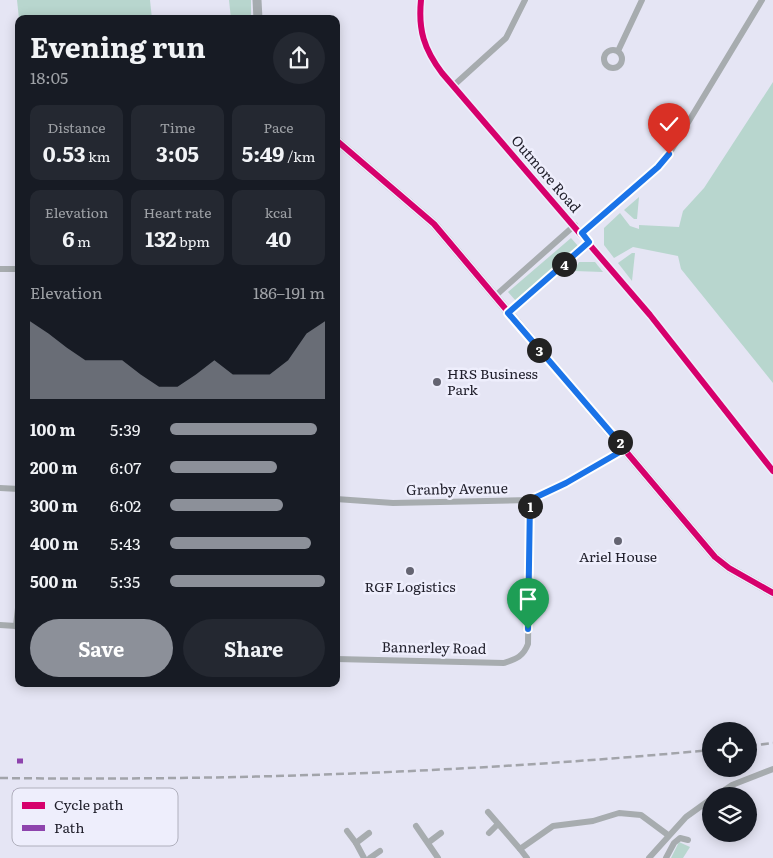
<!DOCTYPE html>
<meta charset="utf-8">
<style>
body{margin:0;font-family:Literata,serif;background:#242831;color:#f1f3f6;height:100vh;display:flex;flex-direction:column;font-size:19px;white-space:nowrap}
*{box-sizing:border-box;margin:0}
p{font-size:16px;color:#9ea1a6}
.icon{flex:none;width:28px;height:28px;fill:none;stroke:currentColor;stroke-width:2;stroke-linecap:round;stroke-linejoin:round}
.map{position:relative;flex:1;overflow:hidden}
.panel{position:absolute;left:15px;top:15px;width:325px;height:672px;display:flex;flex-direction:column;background:#171b24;border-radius:10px;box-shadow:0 2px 12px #0003}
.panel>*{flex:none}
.fabs{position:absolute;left:702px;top:722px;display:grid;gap:10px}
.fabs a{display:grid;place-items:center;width:55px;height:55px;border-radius:50%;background:#171b24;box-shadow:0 2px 12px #0003;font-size:25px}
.pin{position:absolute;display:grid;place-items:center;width:42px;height:42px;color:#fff;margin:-51px -21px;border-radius:50% 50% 50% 0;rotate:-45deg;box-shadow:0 0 5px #0007}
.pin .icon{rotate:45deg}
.km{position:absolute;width:25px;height:25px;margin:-12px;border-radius:50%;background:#222;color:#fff;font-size:14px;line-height:25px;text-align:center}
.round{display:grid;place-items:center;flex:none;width:52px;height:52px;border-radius:26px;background:#242831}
.summary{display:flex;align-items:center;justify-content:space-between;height:85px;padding:0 15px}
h1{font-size:28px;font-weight:700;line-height:38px}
.figures{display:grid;grid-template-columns:repeat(3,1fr);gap:8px;height:85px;padding:5px 15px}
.figures div{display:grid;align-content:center;border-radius:10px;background:#242831;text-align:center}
.figures b{font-size:21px;font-weight:700}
.figures small{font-size:14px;font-weight:400}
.figures p{font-size:14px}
.chart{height:140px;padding:10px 15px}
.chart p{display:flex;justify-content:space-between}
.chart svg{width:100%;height:90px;margin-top:5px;fill:#8c9099;opacity:.7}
.button{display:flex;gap:10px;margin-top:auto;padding:10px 15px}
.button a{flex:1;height:58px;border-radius:30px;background:#8c9099;color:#fff;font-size:20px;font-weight:700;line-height:58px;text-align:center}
.button a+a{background:#242831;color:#f1f3f6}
ul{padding:0 15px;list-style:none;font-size:16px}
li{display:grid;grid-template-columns:80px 60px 1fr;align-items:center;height:38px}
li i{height:12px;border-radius:6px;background:#8c9099}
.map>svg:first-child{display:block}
.green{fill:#b8d6ce}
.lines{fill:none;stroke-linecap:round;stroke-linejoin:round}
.street{stroke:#a7acaf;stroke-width:6}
.secondary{stroke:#a6acb0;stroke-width:9}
.rail{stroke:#a2a4aa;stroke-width:2.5;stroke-dasharray:8 4;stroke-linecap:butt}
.quiet{stroke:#8e44ad;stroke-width:5;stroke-dasharray:10 5;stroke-linecap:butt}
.cycleway-casing{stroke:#eeeefc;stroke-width:9}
.cycleway{stroke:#d6006c;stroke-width:6}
.route-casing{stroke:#fff;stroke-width:10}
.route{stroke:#1a73e8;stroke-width:6}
.poi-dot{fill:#646471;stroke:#eeeefc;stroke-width:2}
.labels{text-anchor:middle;stroke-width:5;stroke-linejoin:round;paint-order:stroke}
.street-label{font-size:14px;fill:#1f1e2a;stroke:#eeeefc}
.poi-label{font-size:14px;fill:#1f1e2a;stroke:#eeeefc}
.key{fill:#eeeefc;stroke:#b0b0bd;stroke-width:1}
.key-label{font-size:14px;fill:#1f1e2a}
</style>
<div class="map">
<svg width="773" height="858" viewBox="0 0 773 858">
<rect width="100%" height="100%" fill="#e5e5f4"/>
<g class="green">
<polygon points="17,0 150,0 152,19 19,19"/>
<polygon points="229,0 251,0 251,19 231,19"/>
<polygon points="773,82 773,383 681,269 678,256 633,247 614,258 604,245 604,228 620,213 630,226 639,229 639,225 679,227 683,211 704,188"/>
<polygon points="639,197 637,219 634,219 624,210"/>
<polygon points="571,238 578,246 516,301 508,292"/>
<polygon points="632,253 635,253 632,281 618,263"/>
<polygon points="579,262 595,262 603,272 574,271"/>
<polygon points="679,842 690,847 683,858 671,858"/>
</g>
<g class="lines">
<g class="street">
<path d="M 421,0 C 418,30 424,49 442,73 L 650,315 L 773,471"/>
<circle cx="613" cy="59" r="9"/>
<polyline points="618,51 642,0"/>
<polyline points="453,86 506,38 525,0"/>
<polyline points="582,233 658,167 669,154 762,0"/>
<polyline points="0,269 19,269"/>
<polyline points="494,297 575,225"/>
<polyline points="508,313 589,242"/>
<polyline points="0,488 19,489"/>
<polyline points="336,499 393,503 530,500 566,483 625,449"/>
<polyline points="19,599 16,626 19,630"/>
<polyline points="0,625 16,626"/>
<path d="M 336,659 L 504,663 C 516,659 523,657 528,644 L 530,500"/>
<polyline points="716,796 732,785 773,769"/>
<polyline points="488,812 520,849 553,826 593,821 619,813 641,815 668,835"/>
<polyline points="416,826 438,858"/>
<polyline points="347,831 356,843"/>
<polyline points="489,833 498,824"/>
<polyline points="429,842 441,833"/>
<polyline points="520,849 527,858"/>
<polyline points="364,858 356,843 369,833"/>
<polyline points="370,858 380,851"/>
<polyline points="649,858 686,817 711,799"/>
<polyline points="666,858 674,843 680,838 688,840"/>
</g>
<g class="secondary">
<polyline points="257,0 258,19"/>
<polyline points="336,140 434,224 715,557 729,568 773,593"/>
</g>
<g class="rail">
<polyline points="749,746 773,743"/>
<path d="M 0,778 C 237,781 475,772 711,750"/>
</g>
<g class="quiet">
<polyline points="17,761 23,761"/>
<polyline points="13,793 54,798 56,801"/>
</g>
<g class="cycleway-casing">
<g id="cycleway">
<path d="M 421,0 C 418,30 424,49 442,73 L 650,315 L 773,471"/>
<polyline points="336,140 434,224 715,557 729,568 773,593"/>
</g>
</g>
<use href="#cycleway" class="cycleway"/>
</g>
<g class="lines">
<g class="route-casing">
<polyline id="route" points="528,629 530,500 566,483 625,449 508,313 589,242 582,233 658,167 669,154"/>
</g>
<use href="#route" class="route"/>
</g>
<g class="poi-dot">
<circle cx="437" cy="382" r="5"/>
<circle cx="618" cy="541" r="5"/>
<circle cx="410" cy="571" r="5"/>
</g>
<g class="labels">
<g class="street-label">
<text transform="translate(546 174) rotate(49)" y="5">Outmore Road</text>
<text transform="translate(457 489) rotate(-1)" y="5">Granby Avenue</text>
<text transform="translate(434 648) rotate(1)" y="5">Bannerley Road</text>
</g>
<g class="poi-label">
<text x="447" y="379" text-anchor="start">HRS Business<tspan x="447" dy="16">Park</tspan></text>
<text x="618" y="562">Ariel House</text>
<text x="410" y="592">RGF Logistics</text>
</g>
</g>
<rect x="12" y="788" width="166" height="58" rx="8" class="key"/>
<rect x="22" y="802" width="23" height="7" fill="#d6006c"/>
<rect x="22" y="825" width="23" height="6" fill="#8e44ad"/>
<g class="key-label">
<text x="54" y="810">Cycle path</text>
<text x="54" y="833">Path</text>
</g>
</svg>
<div class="fabs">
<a><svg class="icon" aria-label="locate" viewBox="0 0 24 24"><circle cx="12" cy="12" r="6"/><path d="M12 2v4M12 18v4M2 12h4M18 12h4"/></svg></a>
<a><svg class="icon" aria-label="layers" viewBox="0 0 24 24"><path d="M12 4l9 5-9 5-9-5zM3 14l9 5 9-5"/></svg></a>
</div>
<div class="pin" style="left:528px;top:629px;background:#1e9e55"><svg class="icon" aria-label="arrive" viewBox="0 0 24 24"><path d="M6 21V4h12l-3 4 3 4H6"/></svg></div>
<div class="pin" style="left:669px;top:154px;background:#d93025"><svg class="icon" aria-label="check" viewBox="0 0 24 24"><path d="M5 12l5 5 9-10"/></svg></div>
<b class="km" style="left:530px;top:506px">1</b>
<b class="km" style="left:620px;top:442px">2</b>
<b class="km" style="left:539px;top:350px">3</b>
<b class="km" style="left:564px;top:264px">4</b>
<section class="panel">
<div class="summary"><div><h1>Evening run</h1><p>18:05</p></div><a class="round"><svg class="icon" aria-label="share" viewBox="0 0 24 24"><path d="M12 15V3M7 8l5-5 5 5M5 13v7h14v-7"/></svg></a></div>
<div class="figures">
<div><p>Distance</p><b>0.53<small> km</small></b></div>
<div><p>Time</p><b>3:05</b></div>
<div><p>Pace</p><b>5:49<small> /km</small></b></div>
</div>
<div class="figures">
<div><p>Elevation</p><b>6<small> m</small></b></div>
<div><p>Heart rate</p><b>132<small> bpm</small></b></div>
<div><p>kcal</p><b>40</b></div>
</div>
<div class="chart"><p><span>Elevation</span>186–191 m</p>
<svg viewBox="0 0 160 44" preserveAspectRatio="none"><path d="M0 44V6L10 12L20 19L30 25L40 25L50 25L60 32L70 38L80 38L90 32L100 25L110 32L120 32L130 32L140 25L150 12L160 6V44z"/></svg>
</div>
<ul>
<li><b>100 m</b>5:39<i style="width:95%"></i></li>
<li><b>200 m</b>6:07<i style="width:69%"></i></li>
<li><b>300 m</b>6:02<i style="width:73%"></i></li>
<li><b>400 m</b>5:43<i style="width:91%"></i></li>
<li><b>500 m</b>5:35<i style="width:100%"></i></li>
</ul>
<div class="button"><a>Save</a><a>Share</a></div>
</section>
</div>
